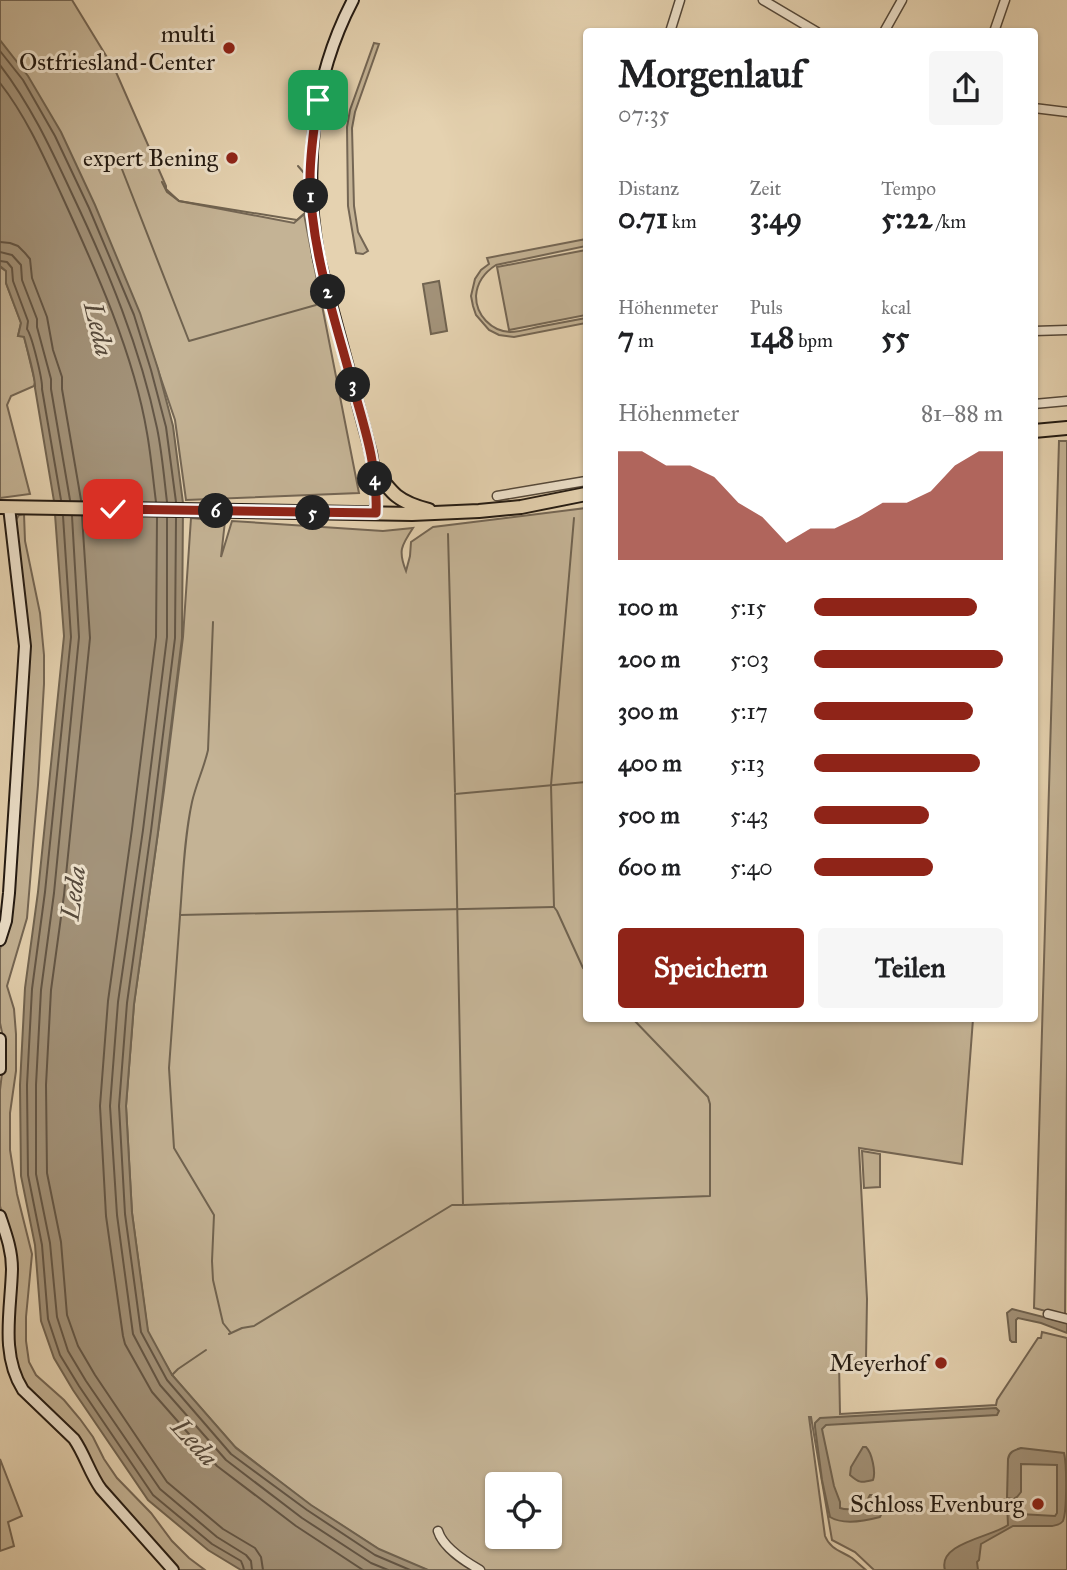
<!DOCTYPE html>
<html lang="de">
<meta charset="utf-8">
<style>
body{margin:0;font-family:"IM FELL Great Primer",serif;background:#f6f6f6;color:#202124;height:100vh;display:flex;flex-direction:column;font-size:26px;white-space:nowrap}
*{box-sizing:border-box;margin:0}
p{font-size:23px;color:#757577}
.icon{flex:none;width:38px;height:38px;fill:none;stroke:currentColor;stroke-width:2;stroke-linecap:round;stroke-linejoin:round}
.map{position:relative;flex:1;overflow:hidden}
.details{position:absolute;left:583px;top:28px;width:455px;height:994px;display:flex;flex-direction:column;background:#fff;border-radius:7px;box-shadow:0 2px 5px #0004}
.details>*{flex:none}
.controls{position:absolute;left:485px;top:1472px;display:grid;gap:14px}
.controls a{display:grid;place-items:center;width:77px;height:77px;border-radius:7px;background:#fff;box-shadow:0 2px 5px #0004;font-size:35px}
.pin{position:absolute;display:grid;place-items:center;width:60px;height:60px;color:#fff;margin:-30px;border-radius:14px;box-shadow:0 4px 10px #0006}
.km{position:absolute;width:35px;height:35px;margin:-18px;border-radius:50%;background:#222;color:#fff;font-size:19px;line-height:35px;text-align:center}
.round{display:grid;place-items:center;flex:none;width:74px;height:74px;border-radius:7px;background:#f6f6f6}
.summary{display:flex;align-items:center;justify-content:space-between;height:119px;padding:0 35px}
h1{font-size:38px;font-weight:700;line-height:52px}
.figures{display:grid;grid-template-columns:repeat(3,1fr);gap:10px;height:119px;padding:7px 35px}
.figures div{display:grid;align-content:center}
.figures b{font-size:30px;font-weight:700}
.figures small{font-size:19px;font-weight:400}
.figures p{font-size:19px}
.chart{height:196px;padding:14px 35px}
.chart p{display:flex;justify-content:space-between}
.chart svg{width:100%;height:126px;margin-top:7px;fill:#8f2418;opacity:.7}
.action{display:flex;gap:14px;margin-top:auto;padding:14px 35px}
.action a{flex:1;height:80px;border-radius:7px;background:#8f2418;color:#fff;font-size:28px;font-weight:700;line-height:80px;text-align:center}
.action a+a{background:#f6f6f6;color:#202124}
ul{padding:0 35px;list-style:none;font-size:23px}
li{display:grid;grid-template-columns:112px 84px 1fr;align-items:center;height:52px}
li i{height:18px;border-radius:9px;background:#8f2418}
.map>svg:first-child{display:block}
.green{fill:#c4b395;stroke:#746654;stroke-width:2;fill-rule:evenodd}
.water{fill:#a3937a;stroke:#706350;stroke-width:2;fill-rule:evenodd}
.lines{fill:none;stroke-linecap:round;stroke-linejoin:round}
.shore{stroke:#635646;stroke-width:2}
.stream{stroke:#706350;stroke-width:2}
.street-casing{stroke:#54483a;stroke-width:11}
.secondary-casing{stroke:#231a12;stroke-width:14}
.primary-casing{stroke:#231a12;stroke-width:16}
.street{stroke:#eee2cc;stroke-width:8}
.secondary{stroke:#eee2cc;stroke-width:10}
.primary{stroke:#e5d2b0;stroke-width:12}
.route-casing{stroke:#fff;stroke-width:14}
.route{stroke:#8f2418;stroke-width:9}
.poi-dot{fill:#8f2418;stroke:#eee2cc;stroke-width:2.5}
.labels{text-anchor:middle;stroke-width:6;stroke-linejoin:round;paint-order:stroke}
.poi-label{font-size:24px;fill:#231a12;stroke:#eee2cc;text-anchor:end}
.water-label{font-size:26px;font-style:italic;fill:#564a3c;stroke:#eee2cc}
</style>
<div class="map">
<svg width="1067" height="1570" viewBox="0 0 1067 1570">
<rect width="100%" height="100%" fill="#e5d2b0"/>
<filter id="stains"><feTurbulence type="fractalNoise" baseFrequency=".00286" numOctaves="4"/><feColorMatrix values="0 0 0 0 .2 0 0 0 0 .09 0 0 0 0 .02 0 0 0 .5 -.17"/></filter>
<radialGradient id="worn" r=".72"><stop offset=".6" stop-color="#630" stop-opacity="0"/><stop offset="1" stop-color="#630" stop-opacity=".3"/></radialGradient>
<g class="green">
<polygon points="0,0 72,0 116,72 166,186 166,189 179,201 294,223 304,214 359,493 186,500 175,420 145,332 0,47"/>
<polygon points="374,43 379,44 355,112 352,128 354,206 358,232 368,251 363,254 356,253 348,206 347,127 350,110"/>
<path d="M 586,239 L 586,246 L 496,265 C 485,272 477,282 476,296 C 476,315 491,331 510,332 C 519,332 529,329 538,327 C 554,324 570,321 586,318 L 586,323 L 514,337 L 499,335 L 489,330 L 476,315 L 473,306 L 471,296 L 475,279 L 481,270 L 489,264 L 487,258 Z"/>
<polygon points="586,250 586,315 509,330 497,267"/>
<polygon points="0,267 6,271 6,283 21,323 18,336 24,336 35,382 34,386 11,396 7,405 30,494 0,498"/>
<polygon points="1059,441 1067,441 1067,1069 1065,1316 1034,1308"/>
<path d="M 586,508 L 586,1018 L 973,1019 L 962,1164 L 859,1148 L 867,1299 L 866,1359 L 839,1362 L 840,1414 L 996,1405 L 997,1400 L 1038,1338 L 1041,1338 L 1042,1332 L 1067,1338 L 1067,1570 L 874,1570 L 855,1552 L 832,1540 L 811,1417 L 809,1417 L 825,1536 C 830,1549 841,1551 852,1558 C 857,1562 861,1566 866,1570 L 427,1570 L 383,1552 L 310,1505 L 234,1446 L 172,1375 L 148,1334 L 132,1213 L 126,1106 L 134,1004 L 164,790 L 183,637 L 191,518 L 225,521 L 221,557 L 232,521 L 383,531 L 413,528 C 401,546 398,551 406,571 L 410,556 L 411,542 L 433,527 ZM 497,1484 L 550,1484 L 550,1536 L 497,1536 Z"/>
<polygon points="24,514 25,541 40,613 44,655 44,684 38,785 27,918 7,986 14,1009 16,1034 16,1071 10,1113 10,1150 17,1194 32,1254 26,1317 26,1341 29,1362 36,1375 64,1400 80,1419 93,1437 104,1459 117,1478 151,1513 172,1541 189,1558 205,1570 178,1570 109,1494 91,1464 28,1390 10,1352 13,1251 0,1206 0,1090 3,1065 3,1037 0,1023 0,949 9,919 25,723 16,520 19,515"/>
<polygon points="862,1151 880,1154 880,1187 864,1188"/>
<polygon points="0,1459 22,1516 8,1522 14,1546 0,1551"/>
</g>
<g class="water">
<path d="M 0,40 L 28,76 L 61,132 L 95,205 L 140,313 L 158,369 L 173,426 L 183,503 L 182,638 L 158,832 L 134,1004 L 126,1106 L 132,1213 L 148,1331 L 172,1375 L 236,1448 L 311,1505 L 379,1549 L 428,1570 L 241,1570 L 208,1550 L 148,1500 L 73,1390 L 54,1358 L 41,1321 L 35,1245 L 21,1176 L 20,1085 L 25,988 L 38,892 L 64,636 L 54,501 L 35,388 C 36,379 27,349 24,337 L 18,336 L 21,323 L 6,283 L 6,271 L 0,266 Z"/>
<polygon points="439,281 447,331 431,334 423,284"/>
<polygon points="1012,1309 1067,1323 1067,1333 1041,1323 1018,1318 1016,1320 1016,1342 1012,1342 1010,1340 1007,1313"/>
<path d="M 996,1408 L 999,1411 L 997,1415 L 826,1425 L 822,1429 L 823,1434 L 834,1486 L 840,1502 L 840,1508 C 846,1510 860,1510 865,1504 C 867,1502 868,1498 870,1495 L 873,1495 C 880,1500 885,1509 880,1517 C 865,1521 843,1525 830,1517 L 822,1480 L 815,1427 L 815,1423 L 820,1418 Z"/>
<path d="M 863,1447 L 866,1447 C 872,1453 876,1472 873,1480 C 861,1483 859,1483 850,1475 L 851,1467 Z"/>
<path d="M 1021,1448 L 1064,1453 C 1067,1465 1067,1511 1063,1521 C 1060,1525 1057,1525 1052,1526 L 1013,1526 L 981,1544 L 979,1560 L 977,1562 L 978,1570 L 945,1570 C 937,1543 992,1537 1008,1525 L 1007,1503 L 1012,1503 L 1013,1499 L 1007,1498 L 1008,1459 C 1009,1452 1014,1450 1021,1448 ZM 1021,1464 L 1057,1465 L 1057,1513 L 1055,1516 L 1020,1514 L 1018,1513 L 1018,1504 L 1015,1503 L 1015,1498 L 1017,1497 L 1021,1492 Z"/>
</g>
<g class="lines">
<g class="shore">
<polyline points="0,51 23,80 55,136 89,208 134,315 151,370 166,427 176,502"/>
<path d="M 0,65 C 31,105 52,151 73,196 C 108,270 140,347 157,428 C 162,452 164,477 167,502"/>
<path d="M 0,83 C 26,116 44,157 62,196 C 95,268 134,354 147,433 C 151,455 153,479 156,502"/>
<polyline points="0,242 10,243 18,246 25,253 30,259 32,278 47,317 53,350 62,377 62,389 81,500"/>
<polyline points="0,252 12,255 21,265 22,280 37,319 37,327 51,379 51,389 70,500"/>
<path d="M 0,261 L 7,262 L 12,268 L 13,281 L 28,321 L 27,329 C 32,336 43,381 42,389 L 61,500"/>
<polyline points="63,516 71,637 45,892 32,989 27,1085 28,1175 42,1245 48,1319 60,1355 79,1386 153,1495 212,1544 241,1561 243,1566 244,1570"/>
<polyline points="72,516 79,637 54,893 41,990 36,1085 36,1174 50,1243 57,1317 68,1351 86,1381 160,1489 217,1537 246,1555 251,1561 252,1570"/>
<polyline points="82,516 90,638 64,895 51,990 46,1085 47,1173 61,1242 67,1315 78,1346 95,1375 167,1482 223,1529 255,1548 261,1557 263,1570"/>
<polyline points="157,518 156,637 132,829 108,1001 100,1106 106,1216 123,1336 125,1344 152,1392 217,1466 296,1526 363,1570"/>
<polyline points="167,518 167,637 143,830 118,1002 110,1106 117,1215 133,1334 160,1385 226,1460 302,1518 371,1563 388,1570"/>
<polyline points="176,518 175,638 151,831 127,1003 119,1106 125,1214 141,1332 167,1380 231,1454 307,1510 375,1555 410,1570"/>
</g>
<g class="stream">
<polyline points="118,159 189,341 316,305"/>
<polyline points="162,182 167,192 179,201 297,220 305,213 304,173 298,166"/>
<polyline points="574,518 551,785 554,907 557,911 583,968 586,971"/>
<polyline points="448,534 455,792"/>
<path d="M 213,622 L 208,750 C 204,768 196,784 192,802 C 184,839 183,878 180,915 L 554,907"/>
<polyline points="180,916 169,1068 174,1148 214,1215 212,1261 213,1280 223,1323 231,1333"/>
<polyline points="464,1205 710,1196 710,1104 708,1097 632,1018"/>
<polyline points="229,1334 242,1328 254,1326 452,1205 463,1205 455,794 586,782"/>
<polyline points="172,1375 178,1369 206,1350"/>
</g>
<g class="street-casing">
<g id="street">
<polyline points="763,0 817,32"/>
<polyline points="670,32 680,0"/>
<polyline points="884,32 902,0"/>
<polyline points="994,32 1005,0"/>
<polyline points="1034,108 1067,112"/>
<polyline points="1034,331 1067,330"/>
<polyline points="1034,404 1067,401"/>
<polyline points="497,496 586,481"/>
<polyline points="1048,1314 1067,1319"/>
<path d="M 438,1531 C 443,1548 466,1562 480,1570"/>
</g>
</g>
<g class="secondary-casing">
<g id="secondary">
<path d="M 353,0 C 311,80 303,171 319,259 L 371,453 L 376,483 L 376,513"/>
<polyline points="0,940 6,921 9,893 25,646 9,507"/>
<polyline points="0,1039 0,1069"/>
<path d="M 0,1216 C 6,1234 12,1250 12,1269 C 11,1310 0,1354 23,1390 L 74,1439 C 85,1455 90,1474 101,1489 L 173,1570"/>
</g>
</g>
<g class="primary-casing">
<g id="primary">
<polyline points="1034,431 1067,428"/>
<path d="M 374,469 C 392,494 398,502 429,510"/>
<polyline points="0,507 412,514 479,511 521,507 586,494"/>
</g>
</g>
<use href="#street" class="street"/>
<use href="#secondary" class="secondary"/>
<use href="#primary" class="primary"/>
</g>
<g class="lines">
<g class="route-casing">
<path id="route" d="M 113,509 L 376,513 C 378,467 364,426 352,383 C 334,316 311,249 310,180 C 310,153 314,126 318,100"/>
</g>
<use href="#route" class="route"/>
</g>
<g class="poi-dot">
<circle cx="229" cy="48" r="7"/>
<circle cx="232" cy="158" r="7"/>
<circle cx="941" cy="1363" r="7"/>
<circle cx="1038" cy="1504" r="7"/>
</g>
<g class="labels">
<g class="poi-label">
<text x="215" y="42">multi<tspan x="215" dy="28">Ostfriesland-Center</tspan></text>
<text x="218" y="166">expert Bening</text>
<text x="927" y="1371">Meyerhof</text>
<text x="1024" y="1512">Schloss Evenburg</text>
</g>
<g class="water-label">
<text transform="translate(99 329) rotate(76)" y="9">Leda</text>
<text transform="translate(73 893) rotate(-83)" y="9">Leda</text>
<text transform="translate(195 1442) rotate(47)" y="9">Leda</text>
</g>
</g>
<rect width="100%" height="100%" filter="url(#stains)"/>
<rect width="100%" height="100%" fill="url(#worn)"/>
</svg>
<div class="controls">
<a><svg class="icon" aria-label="locate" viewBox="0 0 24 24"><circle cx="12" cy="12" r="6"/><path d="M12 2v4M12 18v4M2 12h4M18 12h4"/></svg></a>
</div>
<div class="pin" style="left:318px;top:100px;background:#1e9e55"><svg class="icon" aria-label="arrive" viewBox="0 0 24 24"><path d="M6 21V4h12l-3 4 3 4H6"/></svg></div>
<div class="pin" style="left:113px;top:509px;background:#d93025"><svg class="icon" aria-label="check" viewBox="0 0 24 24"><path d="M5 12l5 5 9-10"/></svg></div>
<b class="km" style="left:311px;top:196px">1</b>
<b class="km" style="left:328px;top:292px">2</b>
<b class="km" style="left:353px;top:385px">3</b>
<b class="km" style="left:375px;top:479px">4</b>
<b class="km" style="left:313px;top:513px">5</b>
<b class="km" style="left:216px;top:511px">6</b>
<section class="details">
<div class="summary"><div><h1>Morgenlauf</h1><p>07:35</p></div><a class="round"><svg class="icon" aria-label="share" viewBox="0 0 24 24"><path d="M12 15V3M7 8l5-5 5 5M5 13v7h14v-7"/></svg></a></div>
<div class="figures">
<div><p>Distanz</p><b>0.71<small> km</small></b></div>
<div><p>Zeit</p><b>3:49</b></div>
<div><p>Tempo</p><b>5:22<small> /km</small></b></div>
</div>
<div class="figures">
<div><p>Höhenmeter</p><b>7<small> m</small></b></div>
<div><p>Puls</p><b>148<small> bpm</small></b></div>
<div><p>kcal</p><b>55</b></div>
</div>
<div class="chart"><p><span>Höhenmeter</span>81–88 m</p>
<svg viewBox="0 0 160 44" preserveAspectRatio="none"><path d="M0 44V6L10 6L20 11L30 11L40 15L50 24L60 29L70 38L80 33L90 33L100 29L110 24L120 24L130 20L140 11L150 6L160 6V44z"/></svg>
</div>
<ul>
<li><b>100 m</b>5:15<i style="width:86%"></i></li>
<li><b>200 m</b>5:03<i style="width:100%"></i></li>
<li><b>300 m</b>5:17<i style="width:84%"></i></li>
<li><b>400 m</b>5:13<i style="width:88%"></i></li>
<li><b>500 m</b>5:43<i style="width:61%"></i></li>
<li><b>600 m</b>5:40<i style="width:63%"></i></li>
</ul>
<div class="action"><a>Speichern</a><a>Teilen</a></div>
</section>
</div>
